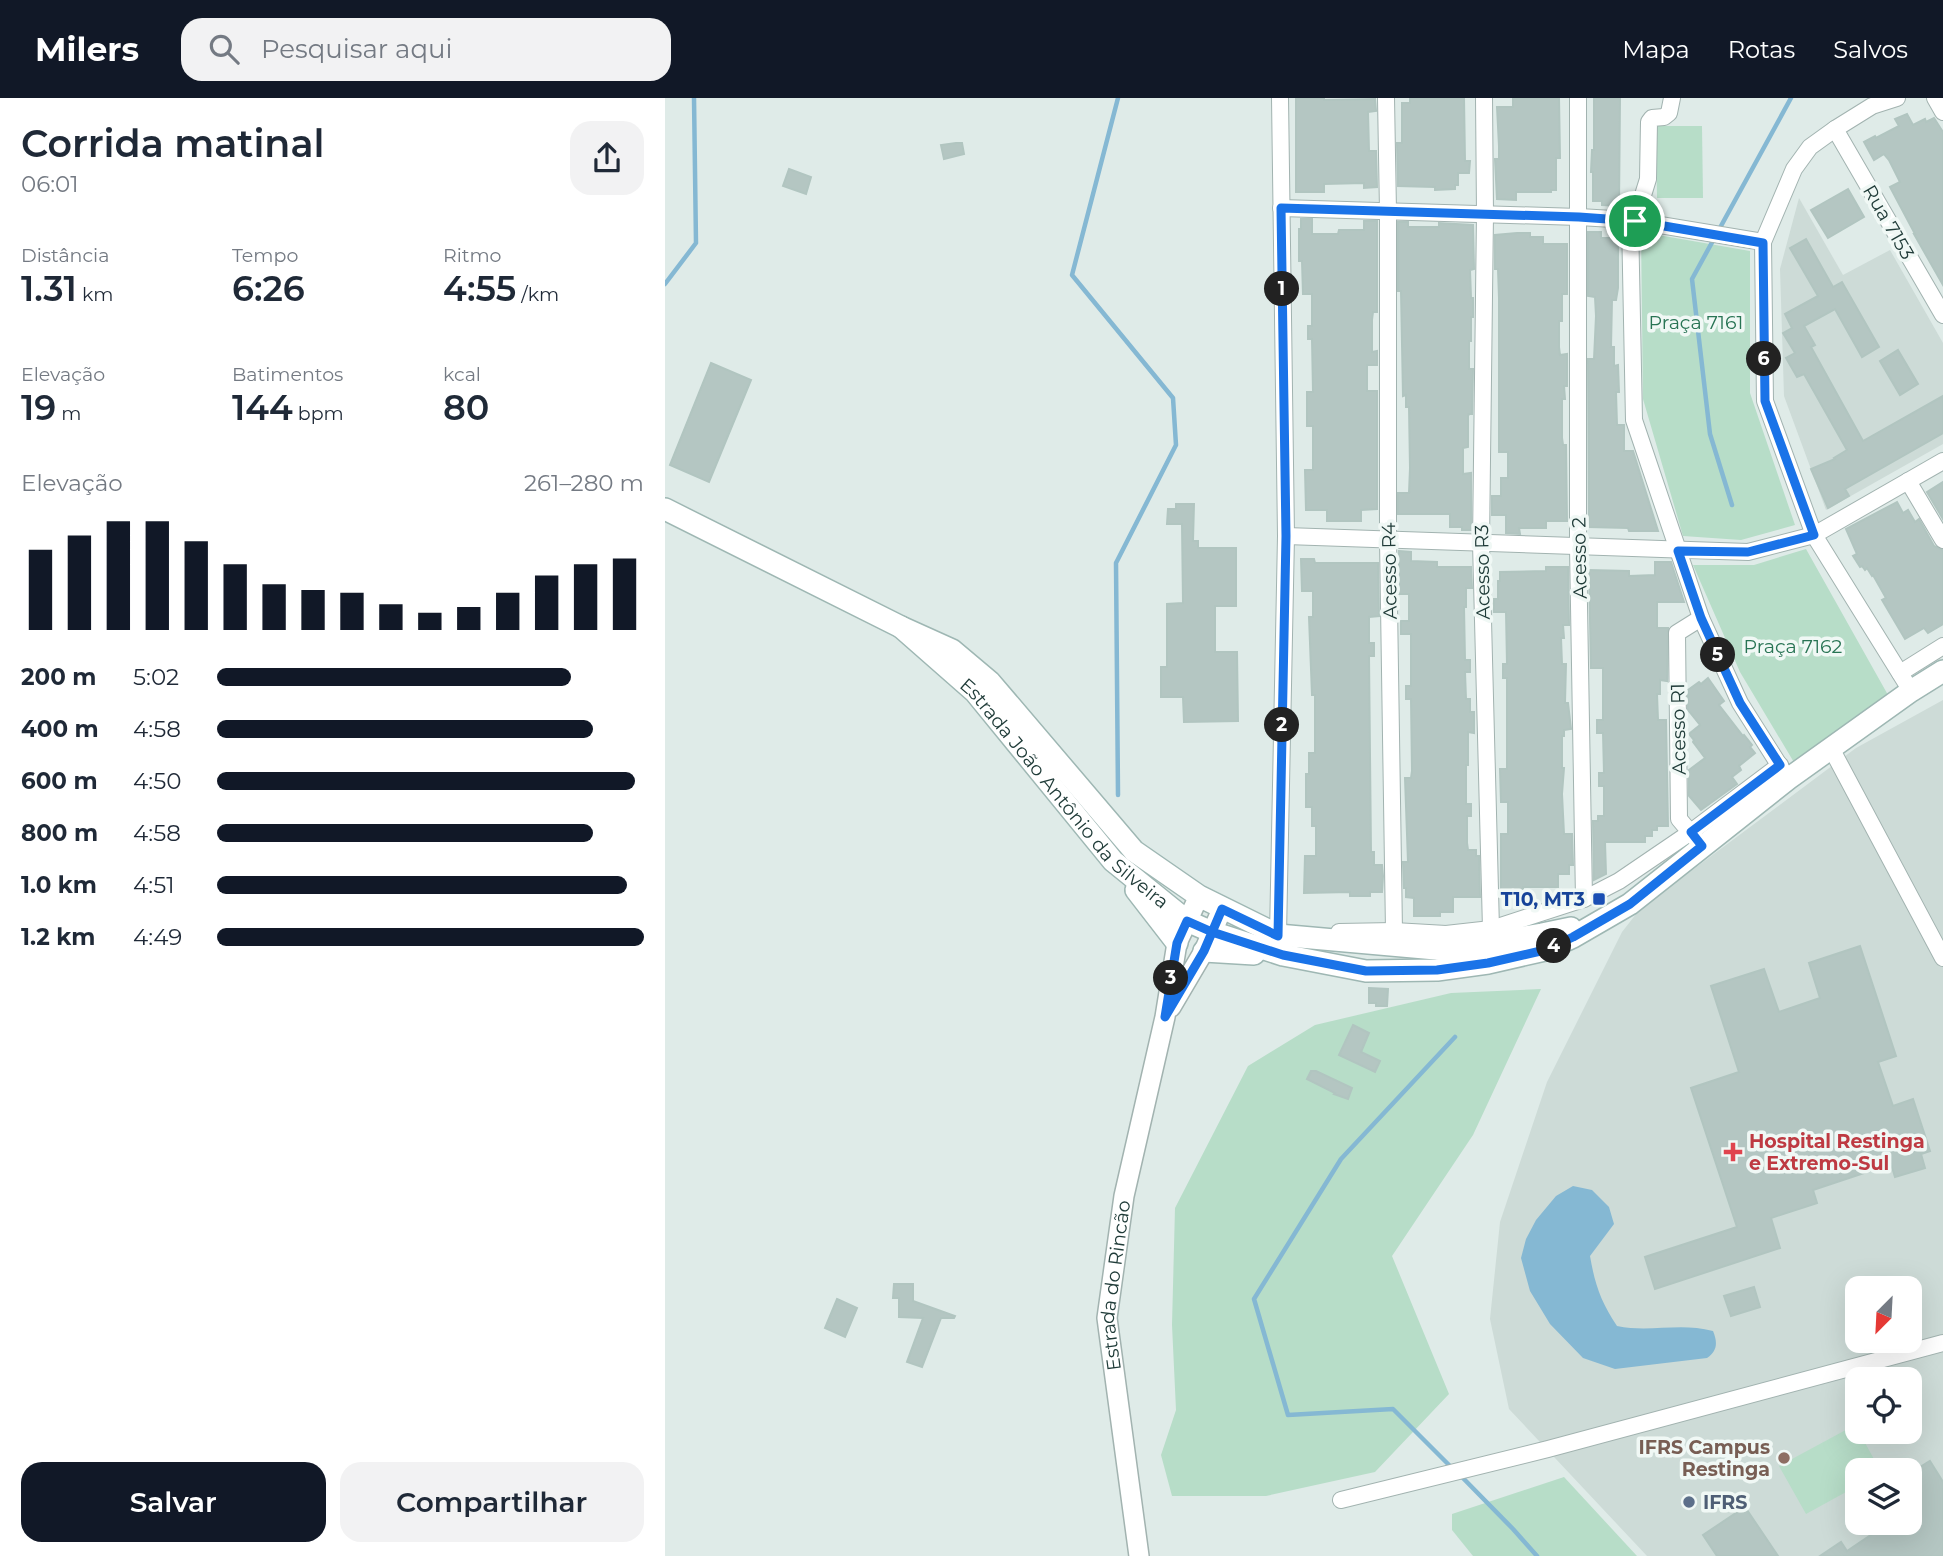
<!DOCTYPE html>
<html lang="pt">
<meta charset="utf-8">
<style>
body{margin:0;font-family:Montserrat,sans-serif;background:#f2f2f3;color:#1f2937;height:100vh;display:flex;flex-direction:column;font-size:26px;white-space:nowrap}
*{box-sizing:border-box;margin:0}
p{font-size:23px;color:#747a83}
.icon{flex:none;width:38px;height:38px;fill:none;stroke:currentColor;stroke-width:2;stroke-linecap:round;stroke-linejoin:round}
.map{position:relative;flex:1;overflow:hidden}
.drawer{display:flex;flex-direction:column;background:#fff;width:665px}
.drawer>*{flex:none}
.needle{width:46px;rotate:204deg}
.buttons{position:absolute;left:1180px;top:1178px;display:grid;gap:14px}
.buttons a{display:grid;place-items:center;width:77px;height:77px;border-radius:14px;background:#fff;box-shadow:0 7px 28px #0002;font-size:35px}
.pin{position:absolute;display:grid;place-items:center;width:60px;height:60px;color:#fff;margin:-30px;border:4px solid #fff;border-radius:50%;box-shadow:0 2px 7px #0007}
.km{position:absolute;width:35px;height:35px;margin:-18px;border-radius:50%;background:#222;color:#fff;font-size:19px;line-height:35px;text-align:center}
.round{display:grid;place-items:center;flex:none;width:74px;height:74px;border-radius:21px;background:#f2f2f3}
.head{display:flex;align-items:center;justify-content:space-between;height:119px;padding:0 21px}
h1{font-size:38px;font-weight:600;line-height:52px}
.figures{display:grid;grid-template-columns:repeat(3,1fr);gap:10px;height:119px;padding:7px 21px}
.figures div{display:grid;align-content:center}
.figures b{font-size:35px;font-weight:600}
.figures small{font-size:19px;font-weight:400}
.figures p{font-size:19px}
.chart{height:196px;padding:14px 21px}
.chart p{display:flex;justify-content:space-between}
.chart svg{width:100%;height:126px;margin-top:7px;stroke:#111827;stroke-width:6}
.button{display:flex;gap:14px;margin-top:auto;padding:14px 21px}
.button a{flex:1;height:80px;border-radius:21px;background:#111827;color:#fff;font-size:28px;font-weight:600;line-height:80px;text-align:center}
.button a+a{background:#f2f2f3;color:#1f2937}
ul{padding:0 21px;list-style:none;font-size:23px}
li{display:grid;grid-template-columns:112px 84px 1fr;align-items:center;height:52px}
li i{height:18px;border-radius:9px;background:#111827}
header{display:flex;align-items:center;gap:42px;box-sizing:border-box;height:98px;padding:0 35px;background:#111827;color:#fff}
header strong{font-size:33px}
nav{display:flex;gap:38px;margin-inline-start:auto;font-size:24px}
.search{width:490px;height:63px;background:#f2f2f3;display:flex;align-items:center;gap:18px;box-sizing:border-box;padding:0 24px;border-radius:21px;color:#747a83;font-size:26px}
main{display:flex;flex:1;min-height:0}
.map>svg:first-child{display:block}
.built{fill:#cddbd7;fill-rule:evenodd}
.green{fill:#b7ddc8}
.water{fill:#85b8d3}
.lines{fill:none;stroke-linecap:round;stroke-linejoin:round}
.stream{stroke:#85b8d3;stroke-width:4.5}
.building{fill:#b4c6c2;stroke:#b1c5c0;stroke-width:2}
.minor-casing{stroke:#a2b3b0;stroke-width:18}
.tertiary-casing{stroke:#a2b3b0;stroke-width:22}
.secondary-casing{stroke:#9eb7b3;stroke-width:24}
.minor{stroke:#fff;stroke-width:16}
.tertiary{stroke:#fff;stroke-width:19}
.secondary{stroke:#fff;stroke-width:21}
.route-casing{stroke:#fff;stroke-width:14}
.route{stroke:#1a73e8;stroke-width:9}
.transit-dot{fill:#1a4fb4;stroke:#f0f8f5;stroke-width:2.5}
.health-dot{fill:#e0444e;stroke:#f0f8f5;stroke-width:2.5}
.education-dot{fill:#8d6e63;stroke:#f0f8f5;stroke-width:2.5}
.service-dot{fill:#5c6f8a;stroke:#f0f8f5;stroke-width:2.5}
.labels{text-anchor:middle;stroke-width:7;stroke-linejoin:round;paint-order:stroke}
.street-label{font-size:19px;fill:#203c39;stroke:#f0f8f5}
.park-label{font-size:19px;fill:#287454;stroke:#f0f8f5}
.transit-label{font-size:19px;font-weight:bold;fill:#164399;stroke:#f0f8f5;text-anchor:end}
.health-label{font-size:19px;font-weight:bold;fill:#be3a42;stroke:#f0f8f5;text-anchor:start}
.education-label{font-size:19px;font-weight:bold;fill:#785e54;stroke:#f0f8f5;text-anchor:end}
.service-label{font-size:19px;font-weight:bold;fill:#4e5e75;stroke:#f0f8f5;text-anchor:start}
</style>
<header>
<strong>Milers</strong>
<div class="search"><svg class="icon" aria-label="search" viewBox="0 0 24 24"><circle cx="10" cy="10" r="6"/><path d="M15 15l6 6"/></svg>Pesquisar aqui</div>
<nav><a>Mapa</a><a>Rotas</a><a>Salvos</a></nav>
</header>
<main>
<section class="drawer">
<div class="head"><div><h1>Corrida matinal</h1><p>06:01</p></div><a class="round"><svg class="icon" aria-label="share" viewBox="0 0 24 24"><path d="M12 15V3M7 8l5-5 5 5M5 13v7h14v-7"/></svg></a></div>
<div class="figures">
<div><p>Distância</p><b>1.31<small> km</small></b></div>
<div><p>Tempo</p><b>6:26</b></div>
<div><p>Ritmo</p><b>4:55<small> /km</small></b></div>
</div>
<div class="figures">
<div><p>Elevação</p><b>19<small> m</small></b></div>
<div><p>Batimentos</p><b>144<small> bpm</small></b></div>
<div><p>kcal</p><b>80</b></div>
</div>
<div class="chart"><p><span>Elevação</span>261–280 m</p>
<svg viewBox="0 0 160 44" preserveAspectRatio="none"><path d="M5 44V16M15 44V11M25 44V6M35 44V6M45 44V13M55 44V21M65 44V28M75 44V30M85 44V31M95 44V35M105 44V38M115 44V36M125 44V31M135 44V25M145 44V21M155 44V19"/></svg>
</div>
<ul>
<li><b>200 m</b>5:02<i style="width:83%"></i></li>
<li><b>400 m</b>4:58<i style="width:88%"></i></li>
<li><b>600 m</b>4:50<i style="width:98%"></i></li>
<li><b>800 m</b>4:58<i style="width:88%"></i></li>
<li><b>1.0 km</b>4:51<i style="width:96%"></i></li>
<li><b>1.2 km</b>4:49<i style="width:100%"></i></li>
</ul>
<div class="button"><a>Salvar</a><a>Compartilhar</a></div>
</section>
<div class="map">
<svg width="1278" height="1458" viewBox="0 0 1278 1458">
<rect width="100%" height="100%" fill="#dfebe8"/>
<g class="built">
<polygon points="1134,100 1178,177 1225,152 1278,245 1278,346 1161,412 1119,298 1115,171"/>
<path d="M 1278,602 L 1278,1458 L 982,1458 L 844,1311 L 825,1221 L 835,1124 L 882,984 L 957,834 L 975,811 L 1191,650 ZM 1192,1190 L 1244,1190 L 1244,1242 L 1192,1242 ZM 1192,1281 L 1244,1281 L 1244,1334 L 1192,1334 ZM 1192,1372 L 1244,1372 L 1244,1424 L 1192,1424 Z"/>
</g>
<g class="green">
<polygon points="991,28 1037,28 1038,100 992,100"/>
<polygon points="976,134 1085,153 1085,295 1130,427 1076,442 1018,438 978,301"/>
<polygon points="1141,451 1223,597 1130,666 1075,574 1028,467 1089,467"/>
<polygon points="876,891 808,1037 727,1158 784,1296 710,1374 601,1398 507,1398 496,1357 511,1312 507,1227 510,1110 583,968 650,927 786,895"/>
<polygon points="1190,1327 1192,1334 1194,1334 1215,1372 1192,1372 1192,1388 1141,1416 1114,1368"/>
<polygon points="899,1379 972,1458 808,1458 787,1432 787,1416"/>
</g>
<path class="water" d="M 908,1088 L 927,1092 L 944,1109 L 949,1126 L 925,1158 C 930,1187 936,1204 952,1228 C 985,1235 1014,1224 1048,1233 C 1053,1245 1052,1253 1042,1260 L 950,1271 L 918,1260 L 885,1226 L 865,1193 L 856,1160 L 861,1141 L 871,1122 L 891,1098 Z"/>
<g class="lines">
<g class="stream">
<polyline points="453,0 407,177 508,300 511,347 451,465 453,697"/>
<polyline points="0,186 31,145 29,0"/>
<polyline points="1067,407 1045,336 1027,181 1126,0"/>
<polyline points="788,1371 728,1311 623,1317 589,1201 676,1061 790,939"/>
<polyline points="795,1377 848,1431 872,1458"/>
</g>
</g>
<g class="building">
<polygon points="631,0 659,0 659,2 710,1 711,13 703,14 704,53 711,53 712,89 699,90 699,85 659,86 659,94 631,94"/>
<polygon points="745,0 799,0 800,63 805,63 804,75 793,75 793,87 790,87 790,91 770,92 770,89 733,88 732,45 737,45 737,5 745,5"/>
<polygon points="848,0 894,0 895,60 891,60 891,92 886,92 886,94 851,94 851,102 832,101 830,61 834,61 834,48 832,9 848,9"/>
<polygon points="929,0 955,0 954,108 937,107 937,103 928,103 928,74 926,74 927,52 929,52"/>
<polygon points="1242,16 1248,27 1260,21 1261,24 1269,20 1278,34 1278,187 1249,136 1250,136 1225,89 1235,84 1224,62 1219,56 1209,62 1199,44 1210,38 1211,40 1234,28 1230,21"/>
<polygon points="291,45 297,45 299,56 279,61 276,47"/>
<polygon points="124,71 146,79 141,96 118,88"/>
<polygon points="1183,91 1199,119 1163,140 1146,112"/>
<polygon points="636,121 647,121 647,136 673,136 674,132 699,132 699,123 712,123 712,214 708,214 707,222 707,254 712,253 712,267 702,267 702,293 712,293 712,411 696,412 696,423 662,423 662,412 641,412 640,372 648,372 648,328 642,328 642,294 648,294 647,241 643,241 643,228 647,228 647,196 638,196 637,163 634,163 634,131 636,131"/>
<polygon points="733,124 743,124 743,129 774,129 774,125 808,127 809,171 805,172 806,200 808,200 808,219 806,219 806,243 804,243 804,271 808,271 807,316 804,316 803,318 803,349 798,350 798,376 806,375 806,432 797,432 797,429 785,429 785,416 733,416 733,395 744,395 745,370 744,309 741,309 741,297 738,298 736,193 733,193"/>
<polygon points="923,134 936,134 936,140 953,140 953,190 951,202 947,202 946,249 949,249 949,268 953,267 954,294 951,294 952,327 959,327 959,353 968,353 993,433 964,433 963,430 924,429 923,261 929,261 931,218 930,199 923,198"/>
<polygon points="852,135 865,135 865,139 878,139 878,146 902,146 902,196 897,196 897,223 894,223 894,249 895,257 902,256 902,288 899,288 900,301 897,301 897,340 898,347 901,347 902,423 881,423 881,430 854,430 855,436 841,435 841,417 827,417 827,398 836,398 836,380 843,380 843,354 834,354 834,200 833,171 830,171 830,137"/>
<polygon points="1141,141 1168,189 1177,184 1214,249 1197,259 1170,211 1139,228 1150,247 1146,249 1198,343 1278,298 1278,335 1180,391 1184,398 1163,410 1146,371 1170,361 1169,360 1182,352 1139,276 1132,279 1121,260 1130,255 1118,235 1127,230 1120,216 1153,198 1125,150"/>
<polygon points="1233,252 1253,286 1235,297 1215,263"/>
<polygon points="46,265 86,282 44,384 5,367"/>
<polygon points="1278,384 1278,421 1262,394"/>
<polygon points="1232,404 1238,415 1243,412 1250,424 1254,421 1269,448 1278,452 1278,526 1263,535 1259,530 1240,541 1217,502 1221,500 1208,477 1207,478 1202,470 1200,472 1197,468 1195,469 1188,458 1192,456 1181,431"/>
<polygon points="511,406 529,406 528,443 533,443 533,450 571,450 571,508 550,508 550,554 572,554 573,623 519,624 518,599 496,599 496,569 502,569 502,506 518,505 517,426 502,426 503,411 511,411"/>
<polygon points="734,453 746,454 746,463 772,464 772,469 806,469 807,490 801,490 801,509 799,509 800,562 805,562 805,574 800,574 801,601 805,601 805,614 809,614 809,635 803,634 803,667 801,667 801,706 806,706 806,718 802,718 802,745 803,752 811,752 811,758 814,758 815,799 788,799 788,814 775,814 775,818 749,818 749,800 741,799 741,790 739,790 738,764 743,764 740,680 746,680 747,673 746,601 741,601 741,588 746,588 746,536 736,536 736,523 744,523 744,496 734,496"/>
<polygon points="636,461 649,461 650,465 713,465 714,518 704,519 704,545 709,545 709,558 704,558 706,754 709,754 709,767 717,767 718,778 717,794 705,794 705,798 685,798 685,794 639,795 640,758 651,758 651,728 647,728 647,709 641,709 641,676 644,676 644,655 650,655 650,597 647,597 644,519 648,519 648,493 637,493"/>
<polygon points="990,464 1006,464 1019,504 992,504 992,530 1003,530 1002,583 995,582 995,596 992,596 993,622 1001,622 1003,728 992,728 992,732 987,732 987,738 980,738 980,744 940,744 941,776 929,782 928,723 933,723 933,718 939,718 939,688 934,688 934,675 939,675 938,635 932,635 932,622 938,622 938,570 926,570 924,472 964,473 964,478 990,477"/>
<polygon points="881,469 903,469 904,527 898,527 899,540 896,540 897,566 901,566 900,605 903,605 906,631 899,632 899,638 897,638 897,670 899,670 897,696 899,736 907,736 908,767 904,767 904,776 893,776 893,789 858,789 858,794 836,794 836,736 843,736 843,704 836,704 835,671 842,671 842,580 838,580 838,566 842,566 841,514 829,514 829,501 833,501 833,483 835,483 835,474 881,473"/>
<polygon points="1043,580 1059,603 1054,607 1078,638 1079,637 1087,647 1085,649 1090,655 1074,668 1076,672 1067,679 1072,686 1036,712 1024,698 1024,672 1040,660 1028,644 1029,642 1024,636 1035,627 1023,612 1023,592 1034,584 1036,586"/>
<polygon points="1195,848 1231,958 1213,964 1228,1008 1248,1001 1265,1053 1256,1056 1260,1070 1230,1079 1226,1066 1148,1092 1152,1105 1106,1120 1115,1150 990,1191 980,1159 1072,1129 1026,990 1074,974 1046,888 1099,871 1114,914 1155,900 1144,865"/>
<polygon points="704,890 723,891 722,908 711,908 711,905 704,905"/>
<polygon points="688,927 704,935 696,954 715,963 710,974 674,957"/>
<polygon points="646,973 651,973 687,990 683,1001 669,996 670,995 642,981"/>
<polygon points="229,1186 248,1186 248,1203 290,1218 289,1220 276,1220 257,1269 242,1264 258,1220 234,1219 234,1200 228,1200"/>
<polygon points="1089,1189 1095,1209 1066,1218 1059,1198"/>
<polygon points="172,1201 192,1210 180,1239 160,1230"/>
<polygon points="1265,1363 1278,1384 1278,1458 1155,1458 1176,1444 1182,1453 1225,1424 1244,1424 1244,1376"/>
<polygon points="1080,1409 1113,1458 1052,1458 1038,1437"/>
</g>
<g class="lines">
<g class="minor-casing">
<g id="minor">
<polyline points="721,0 723,113 723,442 729,833"/>
<polyline points="819,0 820,116 816,445 826,831"/>
<polyline points="913,0 913,449 919,801"/>
<polyline points="1232,0 1207,8 1170,31 1145,49 1129,71 1098,144 1100,303 1149,437 1246,593"/>
<polyline points="1270,0 1278,14"/>
<polyline points="1170,31 1278,217"/>
<polyline points="616,110 914,119 965,122 1098,144"/>
<polyline points="965,122 969,322 1036,520 1075,605 1123,681"/>
<polyline points="970,123 983,81 984,24 987,20 999,19 1004,15 1007,0"/>
<polyline points="1243,383 1278,442"/>
<polyline points="621,438 1083,454 1149,437 1278,363"/>
<polyline points="1235,575 1278,548"/>
<polyline points="1166,650 1278,860"/>
<polyline points="1031,741 1014,721 1012,535 1036,520"/>
<polyline points="674,834 729,833 781,836 826,831 919,801 954,783 1026,734 1115,667"/>
<polyline points="613,837 621,438 615,0"/>
<polyline points="676,1402 883,1351 1278,1245"/>
</g>
</g>
<g class="tertiary-casing">
<g id="tertiary">
<polyline points="506,909 539,853 557,811"/>
<path id="s1" d="M 474,1458 L 442,1220 L 459,1098 L 500,919 L 512,845 L 534,798"/>
</g>
</g>
<g class="secondary-casing">
<g id="secondary">
<polyline points="0,411 236,529 287,552 325,584 469,753 534,798 613,837 782,852 877,836 906,830"/>
<path id="s2" d="M 236,529 L 310,594 L 448,763 L 522,823 L 547,834 L 618,857 L 701,873 L 772,872 L 823,865 L 880,852 L 908,839 L 965,806 L 1123,681 L 1246,593 L 1278,573"/>
<polyline points="471,792 512,845"/>
<polyline points="539,853 589,856"/>
</g>
</g>
<use href="#minor" class="minor"/>
<use href="#tertiary" class="tertiary"/>
<use href="#secondary" class="secondary"/>
</g>
<g class="lines">
<g class="route-casing">
<polyline id="route" points="970,123 914,119 616,110 621,438 613,838 557,811 539,853 500,919 512,845 522,823 547,834 618,857 701,873 772,872 823,865 880,852 908,839 965,806 1037,748 1026,734 1115,667 1075,605 1036,520 1013,453 1083,454 1149,437 1100,303 1098,145 970,123"/>
</g>
<use href="#route" class="route"/>
</g>
<rect class="transit-dot" x="927" y="794" width="14" height="14" rx="3.5"/>
<path class="health-dot" d="M1064.5 1043.5h7v7h7v7h-7v7h-7v-7h-7v-7h7z"/>
<circle class="education-dot" cx="1119" cy="1360" r="7"/>
<circle class="service-dot" cx="1024" cy="1404" r="7"/>
<g class="labels">
<g class="street-label">
<text transform="translate(1224 124) rotate(60)" y="7">Rua 7153</text>
<text transform="translate(914 460) rotate(-91)" y="7">Acesso 2</text>
<text transform="translate(724 473) rotate(-91)" y="7">Acesso R4</text>
<text transform="translate(817 474) rotate(-91)" y="7">Acesso R3</text>
<text transform="translate(1013 631) rotate(-91)" y="7">Acesso R1</text>
<text dy="7" stroke="none"><textPath href="#s2" startOffset="234">Estrada João Antônio da Silveira</textPath></text>
<text dy="7" stroke="none"><textPath href="#s1" startOffset="273">Estrada do Rincão</textPath></text>
</g>
<g class="park-label">
<text x="1031" y="231">Praça 7161</text>
<text x="1128" y="555">Praça 7162</text>
</g>
<g class="transit-label">
<text x="920" y="808">T10, MT3</text>
</g>
<g class="health-label">
<text x="1084" y="1050">Hospital Restinga<tspan x="1084" dy="22">e Extremo-Sul</tspan></text>
</g>
<g class="education-label">
<text x="1105" y="1356">IFRS Campus<tspan x="1105" dy="22">Restinga</tspan></text>
</g>
<g class="service-label">
<text x="1038" y="1411">IFRS</text>
</g>
</g>
</svg>
<div class="buttons">
<a><svg class="needle" viewBox="-14 -14 28 28"><path d="M0-13l5 13h-10z" fill="#e53935"/><path d="M0 13l5-13h-10z" fill="#747a83"/></svg></a>
<a><svg class="icon" aria-label="locate" viewBox="0 0 24 24"><circle cx="12" cy="12" r="6"/><path d="M12 2v4M12 18v4M2 12h4M18 12h4"/></svg></a>
<a><svg class="icon" aria-label="layers" viewBox="0 0 24 24"><path d="M12 4l9 5-9 5-9-5zM3 14l9 5 9-5"/></svg></a>
</div>
<div class="pin" style="left:970px;top:123px;background:#1e9e55"><svg class="icon" aria-label="arrive" viewBox="0 0 24 24"><path d="M6 21V4h12l-3 4 3 4H6"/></svg></div>
<b class="km" style="left:617px;top:191px">1</b>
<b class="km" style="left:617px;top:627px">2</b>
<b class="km" style="left:506px;top:880px">3</b>
<b class="km" style="left:889px;top:848px">4</b>
<b class="km" style="left:1053px;top:557px">5</b>
<b class="km" style="left:1099px;top:261px">6</b>
</div>
</main>
